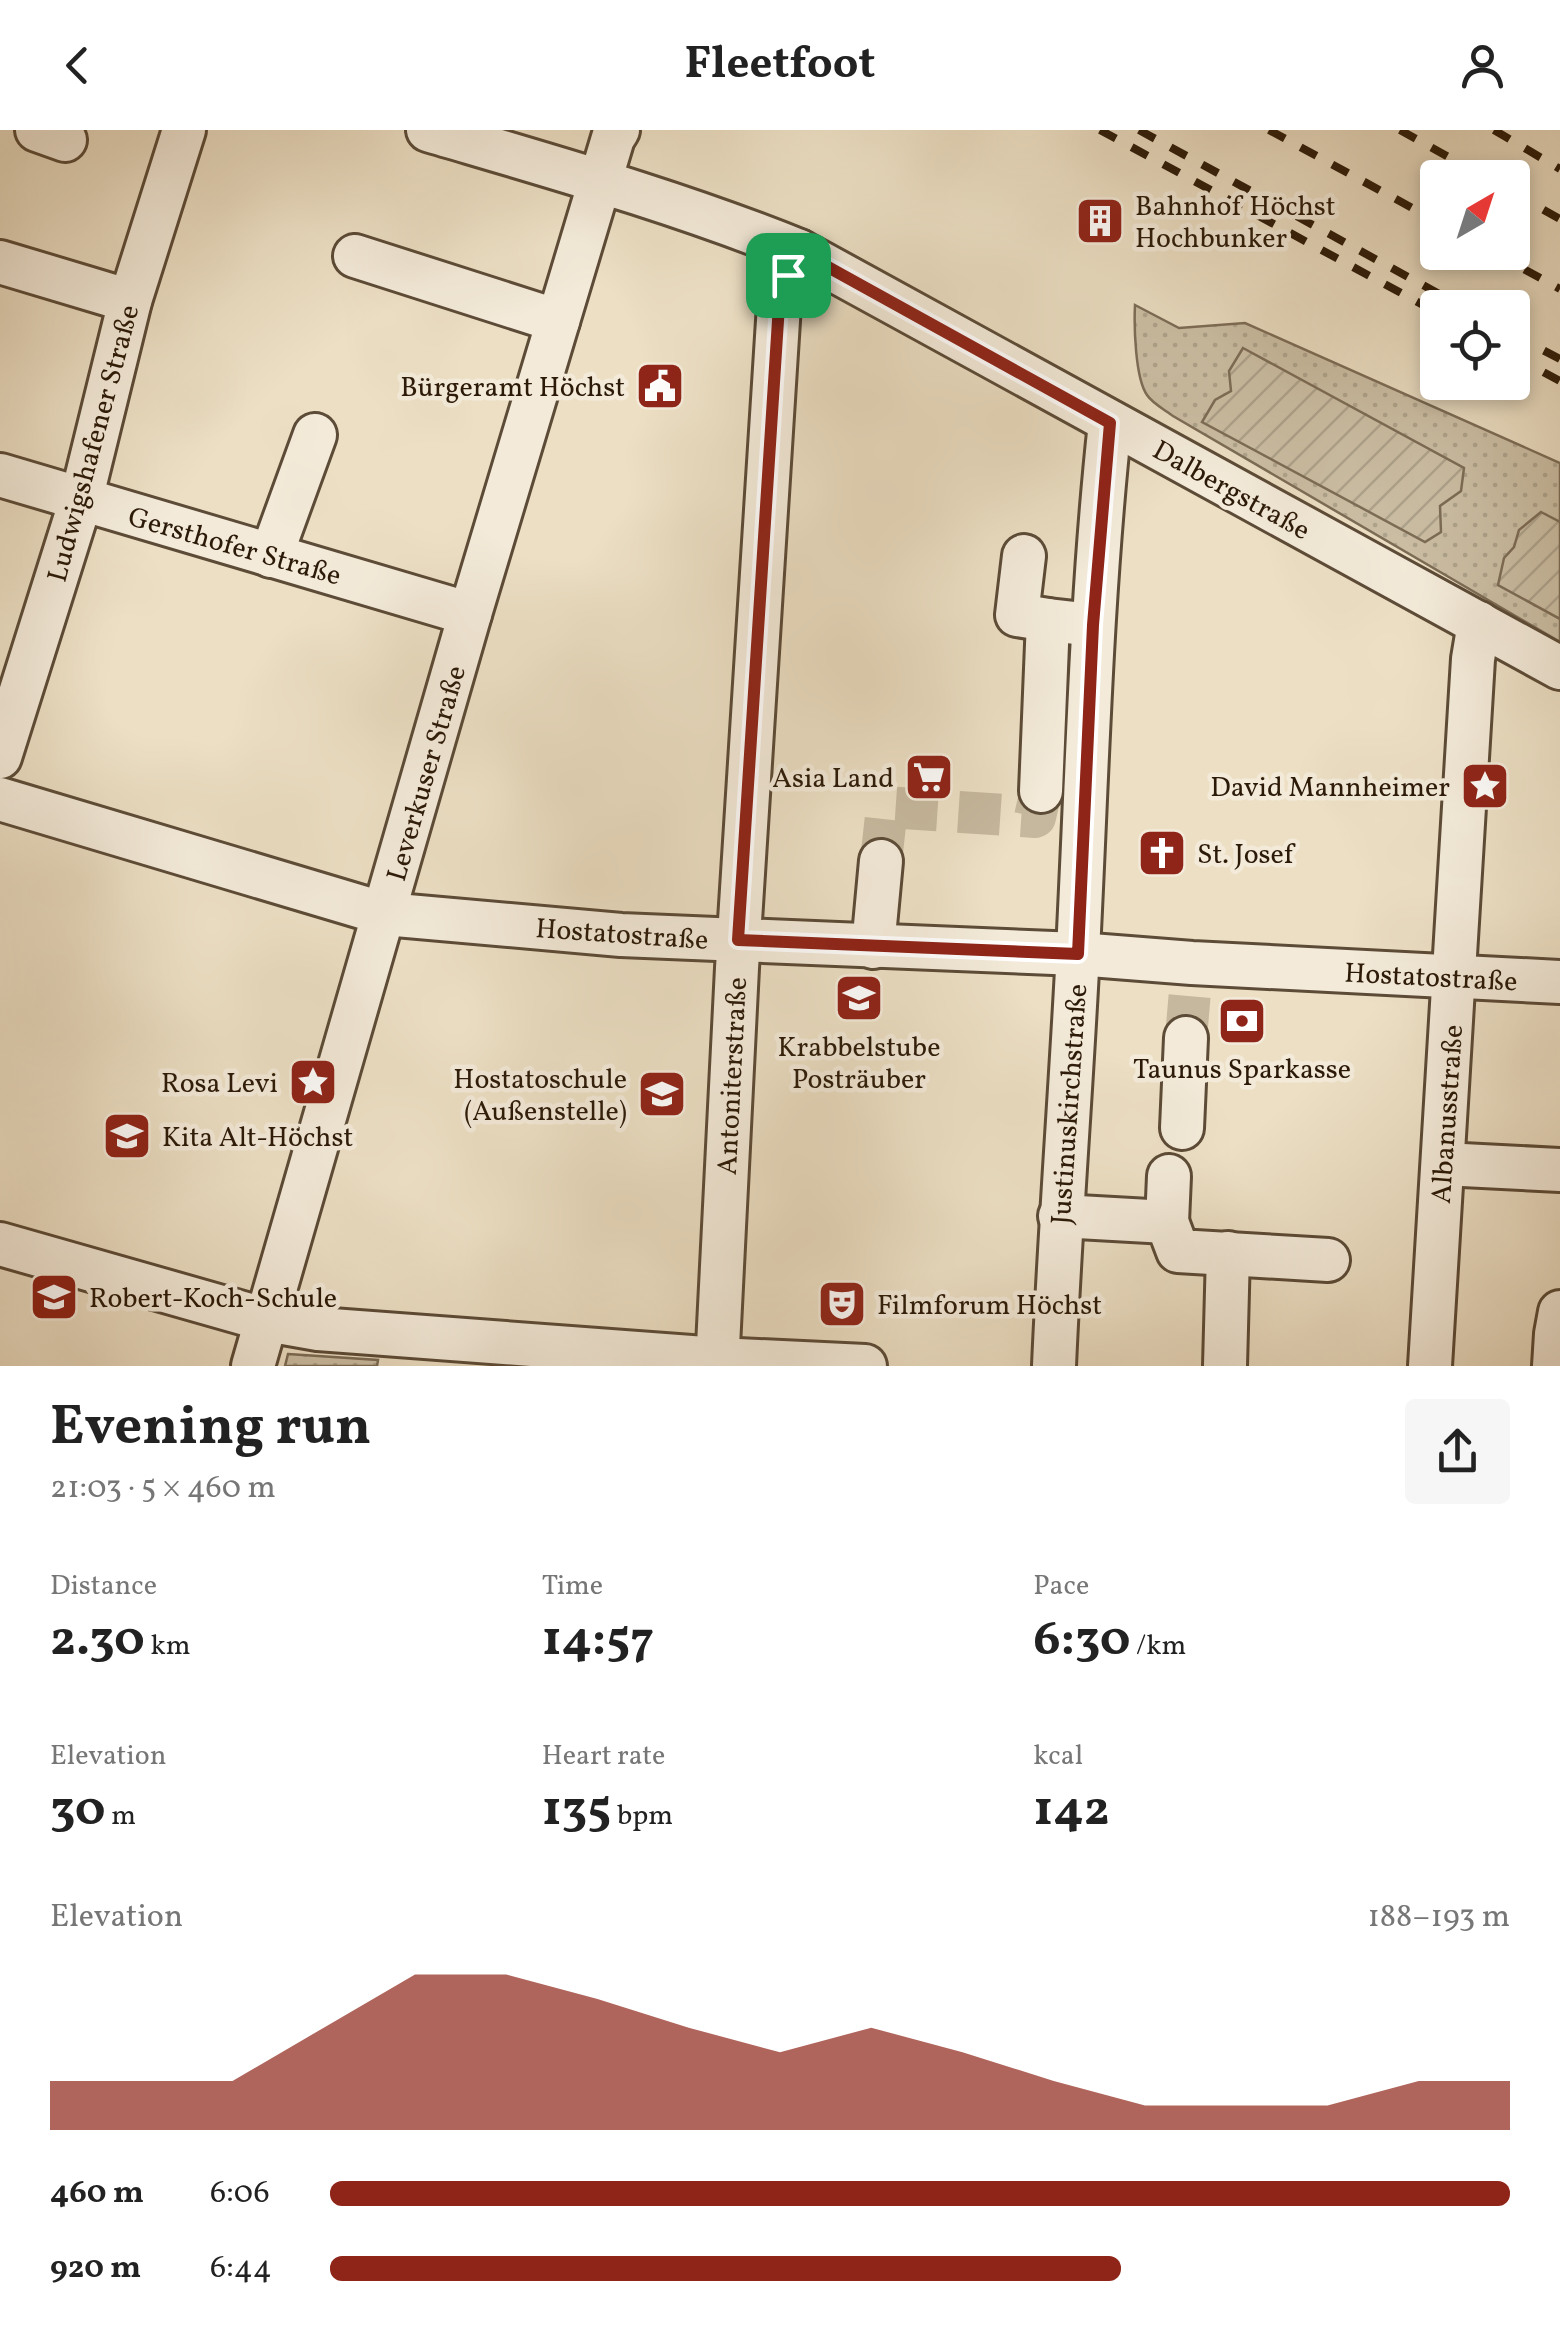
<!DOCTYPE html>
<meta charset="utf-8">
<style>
body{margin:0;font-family:Vollkorn,serif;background:#f6f6f6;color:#222;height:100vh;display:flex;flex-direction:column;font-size:38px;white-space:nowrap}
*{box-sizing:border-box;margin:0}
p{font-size:32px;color:#767676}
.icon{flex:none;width:55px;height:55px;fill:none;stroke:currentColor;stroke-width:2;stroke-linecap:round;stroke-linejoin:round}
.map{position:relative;height:1236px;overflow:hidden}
.sheet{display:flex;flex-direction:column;background:#fff;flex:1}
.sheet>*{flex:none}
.needle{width:65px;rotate:39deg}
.controls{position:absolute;left:1420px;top:30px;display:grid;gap:20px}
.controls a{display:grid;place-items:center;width:110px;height:110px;border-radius:10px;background:#fff;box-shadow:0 5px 15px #0003;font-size:50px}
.pin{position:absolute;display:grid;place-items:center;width:85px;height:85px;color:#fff;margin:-42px;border-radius:20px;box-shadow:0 5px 15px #0006}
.round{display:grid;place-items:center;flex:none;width:105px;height:105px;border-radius:10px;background:#f6f6f6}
.head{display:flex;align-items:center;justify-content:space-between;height:170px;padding:0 50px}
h1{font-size:55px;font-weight:700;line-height:75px}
.stats{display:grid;grid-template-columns:repeat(3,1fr);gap:15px;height:170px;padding:10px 50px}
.stats div{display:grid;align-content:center}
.stats b{font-size:50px;font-weight:700}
.stats small{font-size:28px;font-weight:400}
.stats p{font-size:28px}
.chart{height:280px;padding:20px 50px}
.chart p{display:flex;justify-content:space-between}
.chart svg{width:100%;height:180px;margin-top:10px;fill:#8f2418;opacity:.7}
ul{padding:0 50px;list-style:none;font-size:32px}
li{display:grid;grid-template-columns:160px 120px 1fr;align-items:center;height:75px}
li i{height:25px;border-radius:12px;background:#8f2418}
header{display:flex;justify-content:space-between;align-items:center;height:130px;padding:0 50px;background:#fff;font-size:45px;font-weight:700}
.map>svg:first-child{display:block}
.park{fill:url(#park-dots);stroke:#7c6c56;stroke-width:2.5}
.garden{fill:url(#garden-furrows);stroke:#7c6c56;stroke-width:2.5}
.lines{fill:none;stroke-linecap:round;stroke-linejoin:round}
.minor-tunnel{stroke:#c6b89e;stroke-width:42;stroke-dasharray:42 21;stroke-linecap:butt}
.minor-casing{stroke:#5c4b37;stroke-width:48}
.minor{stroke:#f3ead9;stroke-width:42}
.rail{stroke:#2c1a08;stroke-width:8;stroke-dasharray:18 18;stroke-linecap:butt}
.route-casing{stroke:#fff;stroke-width:20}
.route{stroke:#8f2418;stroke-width:12}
.labels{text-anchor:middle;stroke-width:9;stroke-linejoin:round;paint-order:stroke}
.poi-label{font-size:28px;fill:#2c1a08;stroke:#f3ead9;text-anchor:start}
.street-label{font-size:28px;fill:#2c1a08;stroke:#f3ead9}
</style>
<header><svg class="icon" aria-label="back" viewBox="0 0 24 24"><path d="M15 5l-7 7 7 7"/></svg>Fleetfoot<svg class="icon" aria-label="person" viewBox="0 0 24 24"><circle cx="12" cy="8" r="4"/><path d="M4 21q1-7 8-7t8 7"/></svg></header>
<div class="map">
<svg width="1560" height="1236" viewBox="0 0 1560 1236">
<defs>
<pattern id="park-dots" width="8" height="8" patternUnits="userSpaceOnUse" patternTransform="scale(2.5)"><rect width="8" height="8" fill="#cbbea4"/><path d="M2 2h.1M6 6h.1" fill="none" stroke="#aea38c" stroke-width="1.8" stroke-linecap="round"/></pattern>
<pattern id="garden-furrows" width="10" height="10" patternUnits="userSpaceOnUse" patternTransform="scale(2.5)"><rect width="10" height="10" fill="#cbbea4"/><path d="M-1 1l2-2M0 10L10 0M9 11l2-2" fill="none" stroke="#aea38c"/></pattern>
</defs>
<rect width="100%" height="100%" fill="#ecdfc4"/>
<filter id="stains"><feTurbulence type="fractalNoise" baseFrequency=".002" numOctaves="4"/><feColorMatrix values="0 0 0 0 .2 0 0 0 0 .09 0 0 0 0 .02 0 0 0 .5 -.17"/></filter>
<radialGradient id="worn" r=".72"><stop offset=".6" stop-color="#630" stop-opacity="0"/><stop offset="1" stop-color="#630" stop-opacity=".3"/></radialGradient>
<g class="park">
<path d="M 1135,175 L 1179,198 L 1245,193 L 1560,333 L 1560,512 L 1173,286 C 1165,280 1152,273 1147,265 C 1135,248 1134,195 1135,175 Z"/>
<polygon points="288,1224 378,1230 377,1236 285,1236"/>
</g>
<g class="garden">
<polygon points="1243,218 1464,338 1461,361 1440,376 1441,402 1425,412 1202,292 1215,270 1231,261 1229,241"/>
<polygon points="1541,382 1560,392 1560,489 1498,455 1504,428 1514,417 1519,400"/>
</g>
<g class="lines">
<g class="minor-tunnel">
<polyline points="881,731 887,677 1035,687 1041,661"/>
<polyline points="1186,908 1190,861"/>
</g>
<g class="minor-casing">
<g id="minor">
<polyline points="37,0 65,10"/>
<path d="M 428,0 C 553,37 678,72 799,121 L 1560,538"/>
<polyline points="355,126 558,191"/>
<polyline points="0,132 130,171"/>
<polyline points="0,345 470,484"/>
<polyline points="271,426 315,305"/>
<polyline points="1024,426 1017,485 1048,490"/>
<polyline points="0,627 81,370 130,171 184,0"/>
<polyline points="1041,661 1048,490 1093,495"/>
<polyline points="0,669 385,784 621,805 1078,824 1192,833 1560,852"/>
<polyline points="873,817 881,731"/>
<polyline points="1182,998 1186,908"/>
<polyline points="1443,1034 1560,1040"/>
<polyline points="1060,1086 1167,1092 1178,1121 1328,1130"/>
<polyline points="1167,1092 1169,1046"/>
<polyline points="0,1114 267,1190 318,1199 718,1229 865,1236"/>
<polyline points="253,1236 470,484 613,8 618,0"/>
<polyline points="717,1236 737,838 779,175 788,145 799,121"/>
<path d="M 1054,1236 C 1060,1097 1071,959 1078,821 C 1087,645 1091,468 1110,293"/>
<polyline points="1225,1236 1228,1123"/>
<polyline points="1430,1236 1473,529 1479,493"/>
<polyline points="1554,1236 1556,1204 1560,1182"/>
</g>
</g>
<use href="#minor" class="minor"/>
<g class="rail">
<polyline points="1100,0 1438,183"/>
<polyline points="1139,0 1465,178"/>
<polyline points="1269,0 1438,92"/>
<polyline points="1400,0 1486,48"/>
<polyline points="1494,0 1560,39"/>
<polyline points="1512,62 1560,89"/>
<polyline points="1493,122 1560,159"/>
<polyline points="1512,204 1560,229"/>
<polyline points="1512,225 1560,251"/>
</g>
</g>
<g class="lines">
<g class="route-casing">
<polygon id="route" points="799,121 1110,293 1093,495 1078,824 738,810 779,175 788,145"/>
</g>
<use href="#route" class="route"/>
</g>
<defs>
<g id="building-square" transform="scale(2.5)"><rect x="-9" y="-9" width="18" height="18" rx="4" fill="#8f2418" stroke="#f3ead9"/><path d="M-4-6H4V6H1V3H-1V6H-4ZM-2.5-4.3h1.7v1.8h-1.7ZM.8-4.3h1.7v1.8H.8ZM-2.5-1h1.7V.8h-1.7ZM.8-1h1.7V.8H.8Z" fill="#fff"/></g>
<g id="civic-square" transform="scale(2.5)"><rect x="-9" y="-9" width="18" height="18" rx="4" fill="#8f2418" stroke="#f3ead9"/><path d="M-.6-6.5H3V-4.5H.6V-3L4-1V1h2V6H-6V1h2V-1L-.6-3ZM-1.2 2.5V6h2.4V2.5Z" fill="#fff"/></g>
<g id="supermarket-square" transform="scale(2.5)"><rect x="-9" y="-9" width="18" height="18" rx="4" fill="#8f2418" stroke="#f3ead9"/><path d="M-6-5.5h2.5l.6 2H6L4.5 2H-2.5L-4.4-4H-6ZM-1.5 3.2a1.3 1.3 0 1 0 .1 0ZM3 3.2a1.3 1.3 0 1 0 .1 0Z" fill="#fff"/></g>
<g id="sight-square" transform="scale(2.5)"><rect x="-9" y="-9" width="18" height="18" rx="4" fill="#8f2418" stroke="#f3ead9"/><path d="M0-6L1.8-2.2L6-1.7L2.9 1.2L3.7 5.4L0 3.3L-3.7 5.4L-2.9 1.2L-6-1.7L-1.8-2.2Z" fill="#fff"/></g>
<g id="church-square" transform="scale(2.5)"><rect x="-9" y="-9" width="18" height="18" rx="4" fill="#8f2418" stroke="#f3ead9"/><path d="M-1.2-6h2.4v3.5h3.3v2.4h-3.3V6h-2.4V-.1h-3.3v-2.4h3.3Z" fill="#fff"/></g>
<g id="school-square" transform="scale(2.5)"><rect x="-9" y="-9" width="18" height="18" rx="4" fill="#8f2418" stroke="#f3ead9"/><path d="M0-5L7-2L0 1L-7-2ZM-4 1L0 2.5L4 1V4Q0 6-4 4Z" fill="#fff"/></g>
<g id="bank-square" transform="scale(2.5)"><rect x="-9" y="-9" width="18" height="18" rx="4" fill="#8f2418" stroke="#f3ead9"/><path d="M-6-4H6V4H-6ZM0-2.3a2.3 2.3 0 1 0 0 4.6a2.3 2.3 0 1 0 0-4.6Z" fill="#fff"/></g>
<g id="theatre-square" transform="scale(2.5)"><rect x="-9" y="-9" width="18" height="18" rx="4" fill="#8f2418" stroke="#f3ead9"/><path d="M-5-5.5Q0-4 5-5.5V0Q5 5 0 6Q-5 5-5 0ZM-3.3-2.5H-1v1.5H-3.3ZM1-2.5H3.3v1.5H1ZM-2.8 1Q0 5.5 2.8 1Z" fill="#fff"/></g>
</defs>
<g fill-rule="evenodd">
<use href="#building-square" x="1100" y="91"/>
<use href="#civic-square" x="660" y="256"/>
<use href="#supermarket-square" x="929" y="647"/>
<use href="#sight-square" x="1485" y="656"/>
<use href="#church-square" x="1162" y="723"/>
<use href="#school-square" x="859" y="868"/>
<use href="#bank-square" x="1242" y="891"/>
<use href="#sight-square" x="313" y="952"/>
<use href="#school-square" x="662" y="964"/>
<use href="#school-square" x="127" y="1006"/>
<use href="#school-square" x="54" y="1167"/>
<use href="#theatre-square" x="842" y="1174"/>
</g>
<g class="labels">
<g class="poi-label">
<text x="1135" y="85">Bahnhof Höchst<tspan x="1135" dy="32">Hochbunker</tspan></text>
<text x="625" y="266" text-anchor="end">Bürgeramt Höchst</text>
<text x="894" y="657" text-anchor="end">Asia Land</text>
<text x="1450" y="666" text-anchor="end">David Mannheimer</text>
<text x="1197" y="733">St. Josef</text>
<text x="859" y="926" text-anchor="middle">Krabbelstube<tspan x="859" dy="32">Posträuber</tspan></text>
<text x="1242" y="948" text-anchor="middle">Taunus Sparkasse</text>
<text x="627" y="958" text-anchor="end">Hostatoschule<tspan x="627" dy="32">(Außenstelle)</tspan></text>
<text x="278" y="962" text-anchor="end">Rosa Levi</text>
<text x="162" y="1016">Kita Alt-Höchst</text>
<text x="89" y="1177">Robert-Koch-Schule</text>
<text x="877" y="1184">Filmforum Höchst</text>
</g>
<g class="street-label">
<text transform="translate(92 313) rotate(-75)" y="10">Ludwigshafener Straße</text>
<text transform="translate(1232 359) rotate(29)" y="10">Dalbergstraße</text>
<text transform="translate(235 415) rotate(16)" y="10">Gersthofer Straße</text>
<text transform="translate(425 643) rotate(-74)" y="10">Leverkuser Straße</text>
<text transform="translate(622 803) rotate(4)" y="10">Hostatostraße</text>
<text transform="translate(1431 846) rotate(3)" y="10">Hostatostraße</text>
<text transform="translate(731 946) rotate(-87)" y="10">Antoniterstraße</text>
<text transform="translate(1068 974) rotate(-86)" y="10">Justinuskirchstraße</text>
<text transform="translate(1446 984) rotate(-86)" y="10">Albanusstraße</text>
</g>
</g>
<rect width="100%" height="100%" filter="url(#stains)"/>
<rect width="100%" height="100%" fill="url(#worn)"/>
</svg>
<div class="controls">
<a><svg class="needle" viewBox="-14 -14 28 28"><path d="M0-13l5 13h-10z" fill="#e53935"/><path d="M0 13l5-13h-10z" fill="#767676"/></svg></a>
<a><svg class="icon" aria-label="locate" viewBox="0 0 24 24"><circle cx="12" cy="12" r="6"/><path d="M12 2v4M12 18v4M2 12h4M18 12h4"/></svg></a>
</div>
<div class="pin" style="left:788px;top:145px;background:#1e9e55"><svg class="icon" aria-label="arrive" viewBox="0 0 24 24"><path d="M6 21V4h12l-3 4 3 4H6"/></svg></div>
</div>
<section class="sheet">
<div class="head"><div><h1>Evening run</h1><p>21:03 · 5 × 460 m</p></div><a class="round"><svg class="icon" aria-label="share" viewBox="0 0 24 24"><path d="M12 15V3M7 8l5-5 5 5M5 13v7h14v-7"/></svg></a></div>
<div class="stats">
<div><p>Distance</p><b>2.30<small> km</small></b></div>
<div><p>Time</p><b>14:57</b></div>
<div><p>Pace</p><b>6:30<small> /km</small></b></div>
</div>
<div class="stats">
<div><p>Elevation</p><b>30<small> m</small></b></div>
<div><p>Heart rate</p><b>135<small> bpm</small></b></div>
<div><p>kcal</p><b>142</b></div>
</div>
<div class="chart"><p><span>Elevation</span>188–193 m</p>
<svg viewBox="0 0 160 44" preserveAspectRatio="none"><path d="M0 44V32L10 32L20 32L30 19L40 6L50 6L60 12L70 19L80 25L90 19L100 25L110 32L120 38L130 38L140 38L150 32L160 32V44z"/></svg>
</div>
<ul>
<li><b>460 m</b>6:06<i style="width:100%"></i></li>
<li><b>920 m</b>6:44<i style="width:67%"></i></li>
</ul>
</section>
